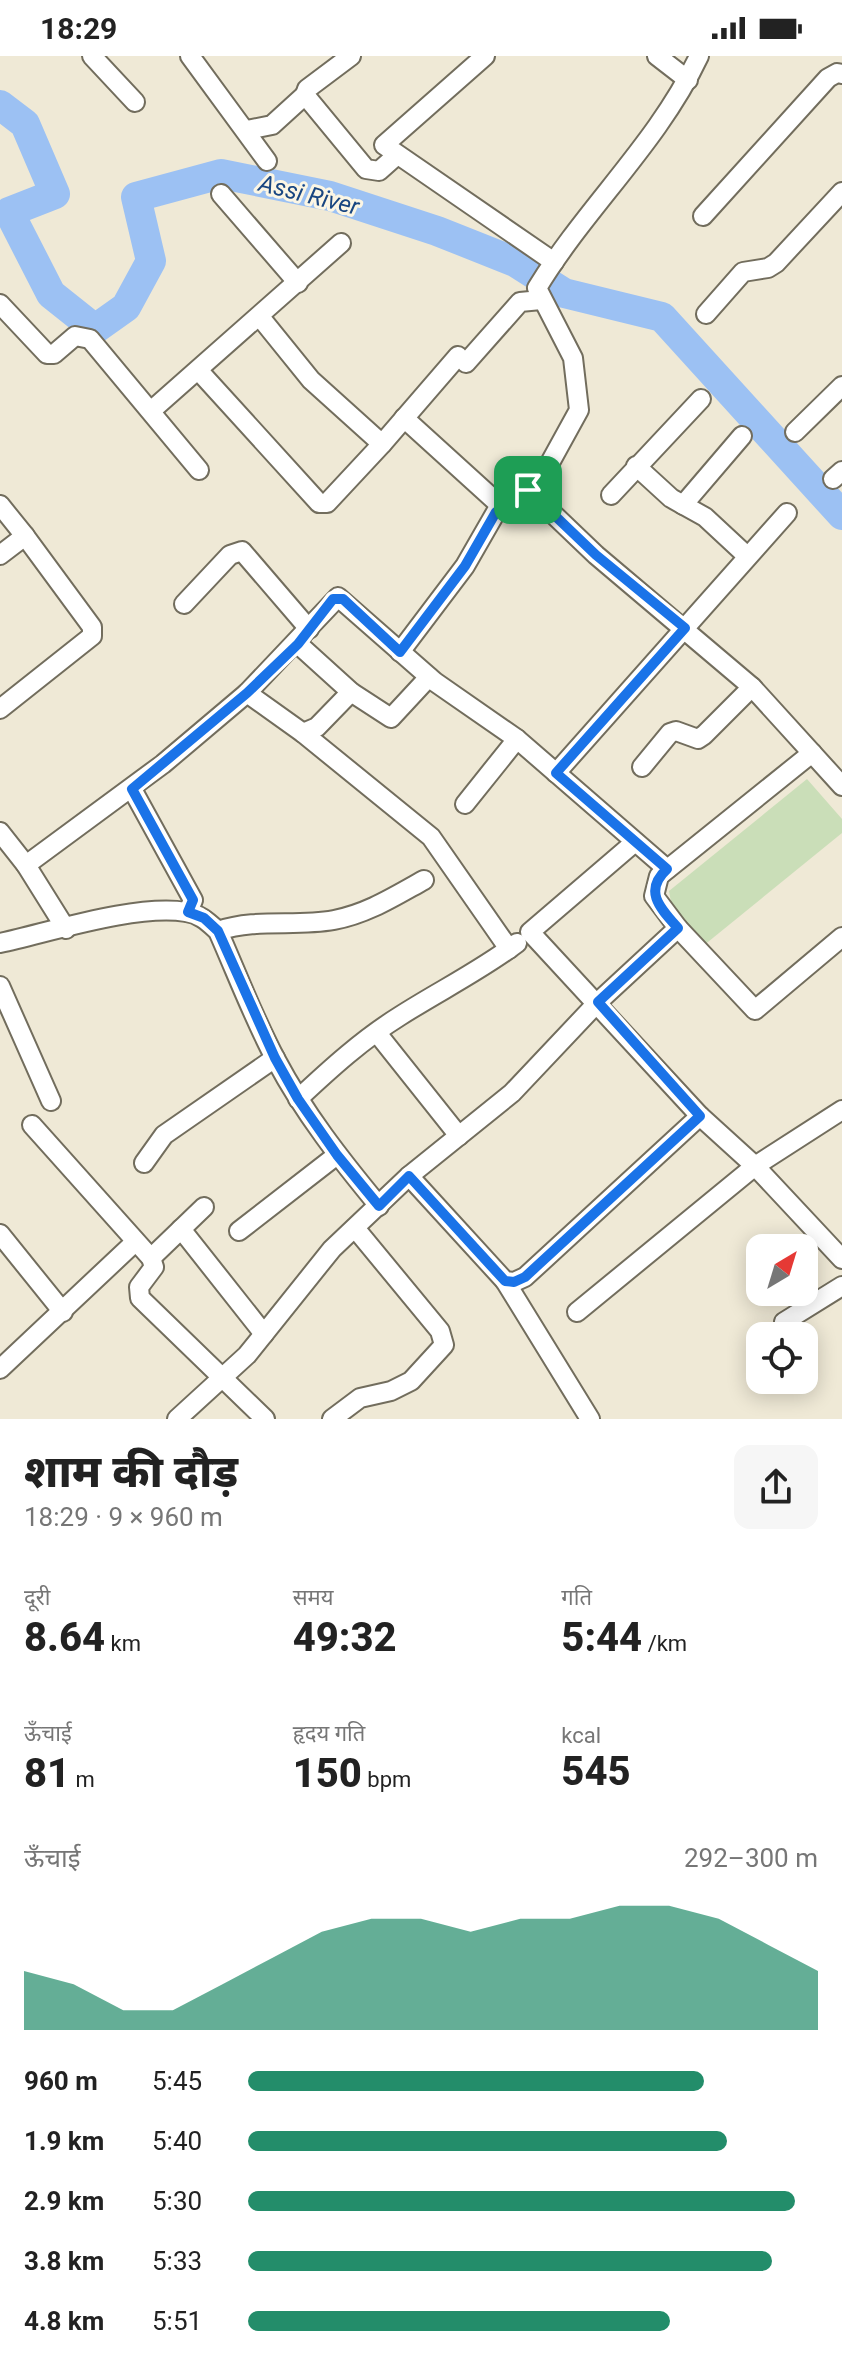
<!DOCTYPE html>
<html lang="hi">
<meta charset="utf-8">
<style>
body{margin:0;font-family:Roboto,"Noto Sans Devanagari",sans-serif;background:#f6f6f6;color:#222;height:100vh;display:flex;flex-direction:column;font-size:30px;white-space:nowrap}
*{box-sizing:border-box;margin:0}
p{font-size:26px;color:#767676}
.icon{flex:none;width:44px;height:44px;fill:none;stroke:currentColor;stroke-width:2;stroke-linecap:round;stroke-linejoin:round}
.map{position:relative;height:1363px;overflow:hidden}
.side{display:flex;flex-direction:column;background:#fff;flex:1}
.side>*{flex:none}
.needle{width:52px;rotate:38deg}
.fabs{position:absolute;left:746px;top:1178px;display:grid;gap:16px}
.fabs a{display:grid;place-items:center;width:72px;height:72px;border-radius:16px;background:#fff;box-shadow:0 4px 20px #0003;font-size:40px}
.pin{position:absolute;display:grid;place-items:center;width:68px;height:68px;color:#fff;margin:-34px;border-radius:16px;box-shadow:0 4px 12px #0006}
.round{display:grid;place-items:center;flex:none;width:84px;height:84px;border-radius:16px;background:#f6f6f6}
.overview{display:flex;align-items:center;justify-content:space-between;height:136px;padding:0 24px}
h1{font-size:44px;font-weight:800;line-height:60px}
.stats{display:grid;grid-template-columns:repeat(3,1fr);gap:12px;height:136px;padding:8px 24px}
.stats div{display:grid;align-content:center}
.stats b{font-size:40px;font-weight:800}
.stats small{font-size:22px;font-weight:400}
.stats p{font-size:22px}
.chart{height:224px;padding:16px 24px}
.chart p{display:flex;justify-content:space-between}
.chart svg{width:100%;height:144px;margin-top:8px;fill:#238d6a;opacity:.7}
ul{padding:0 24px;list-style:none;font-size:26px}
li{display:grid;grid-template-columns:128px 96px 1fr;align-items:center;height:60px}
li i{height:20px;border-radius:10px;background:#238d6a}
.status{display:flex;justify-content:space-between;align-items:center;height:56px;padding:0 40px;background:#fff;direction:ltr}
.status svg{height:22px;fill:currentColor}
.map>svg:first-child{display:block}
.green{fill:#cadeb8}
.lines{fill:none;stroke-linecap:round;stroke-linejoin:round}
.river{stroke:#9cc1f3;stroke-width:30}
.minor-casing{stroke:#726d5d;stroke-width:22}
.minor{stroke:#fff;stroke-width:18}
.route-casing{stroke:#fff;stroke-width:16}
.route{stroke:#1a73e8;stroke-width:10}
.labels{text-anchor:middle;stroke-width:6;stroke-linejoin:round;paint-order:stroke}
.water-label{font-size:24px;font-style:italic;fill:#194681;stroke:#fcf6e4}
</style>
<div class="status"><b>18:29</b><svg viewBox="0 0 49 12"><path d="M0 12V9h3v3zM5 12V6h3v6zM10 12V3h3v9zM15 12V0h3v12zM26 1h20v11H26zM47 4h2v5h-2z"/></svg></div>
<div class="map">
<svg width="842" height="1363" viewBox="0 0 842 1363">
<rect width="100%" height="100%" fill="#efe9d6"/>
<polygon class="green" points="807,723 842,763 842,777 703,890 673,857 669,835"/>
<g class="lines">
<polyline class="river" points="0,49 25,68 55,138 9,156 51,238 95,273 126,251 151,205 136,141 221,118 330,140 437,175 515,206 564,237 662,261 842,459"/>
<g class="minor-casing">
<g id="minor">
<polyline points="92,0 135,46"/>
<polyline points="190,0 267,105"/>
<polyline points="351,0 307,33 305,39 366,113 379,115 397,99"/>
<polyline points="485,0 384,89 554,206"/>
<polyline points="657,0 688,24"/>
<polyline points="247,74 272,69 305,39"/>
<polyline points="221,138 298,227"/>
<polyline points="703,160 828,22 837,17 842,18"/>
<polyline points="0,248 47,298 54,298 75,280 90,283 199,414"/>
<polyline points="706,258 743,216 768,212 776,207 842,136"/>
<polyline points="260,261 311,324 382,388 458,300"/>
<polyline points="466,307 520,246 541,244"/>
<polyline points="199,315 319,447 327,447 382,388"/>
<polyline points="152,354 341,187"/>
<polyline points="404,362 502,451"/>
<polyline points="795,376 842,330"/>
<polyline points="636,410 671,442 705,461 747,500"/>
<polyline points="833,423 842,415"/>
<polyline points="528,434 596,499 752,631 842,730"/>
<polyline points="611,439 701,343"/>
<polyline points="0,449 25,480"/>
<polyline points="683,449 742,380"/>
<polyline points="0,499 25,480 92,571 92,580 0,653"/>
<polyline points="184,548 230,499 242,495 309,573"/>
<polyline points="298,588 351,636 391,662 429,621"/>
<path d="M 400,596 L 465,510 L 496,456 L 528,434 L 546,414 L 579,354 L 573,302 L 537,232 C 586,151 658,87 699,0"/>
<polyline points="247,637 303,677 317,671 351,636"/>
<polyline points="303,677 431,781 509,893"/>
<polyline points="642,711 670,677 676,675 698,683 704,679 752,631"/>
<polyline points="556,717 787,457"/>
<polyline points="132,733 193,844 188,856"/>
<polyline points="465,748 517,683"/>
<polyline points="0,776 26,809 66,873"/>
<polyline points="635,786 530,876 700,1060 755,1110 842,1203"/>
<polyline points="26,809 163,708 247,637 338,541 435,626 517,683 667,813"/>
<polyline points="678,872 755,954 842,881"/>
<path d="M 218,875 C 257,862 295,871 334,864 C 367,858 395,840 424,824"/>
<path d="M 0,887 C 51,876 135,848 186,856 C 200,858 208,866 218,875 C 237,918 254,963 276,1004 C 304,1057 341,1104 379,1150"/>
<polyline points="0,930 51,1045"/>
<polyline points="377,977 459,1080"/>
<path d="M 298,1043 C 330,1013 363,983 400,960 C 439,935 480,915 517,887"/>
<polyline points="32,1069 151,1202 154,1211 139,1231 140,1242 265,1363"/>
<polyline points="144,1107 164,1079 275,1002"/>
<polyline points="409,1120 505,1225 514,1226 525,1221 700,1060"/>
<polyline points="181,1173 264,1278"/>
<polyline points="239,1175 337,1099"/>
<polyline points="0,1178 63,1256"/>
<polyline points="151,1202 204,1151"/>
<polyline points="505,1225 590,1363"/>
<polyline points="577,1256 755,1110 842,1054"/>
<polyline points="784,1266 842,1230"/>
<polyline points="0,1313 134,1187"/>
<polyline points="177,1363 247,1299 332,1193 409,1120 512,1037 598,946 678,872 654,840 659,820 812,697"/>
<polyline points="332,1363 360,1342 391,1335 411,1325 444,1289 440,1275 355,1172"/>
</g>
</g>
<use href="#minor" class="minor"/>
</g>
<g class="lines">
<g class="route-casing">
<path id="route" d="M 528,434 L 596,499 L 685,572 L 556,717 L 667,813 C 643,835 660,852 678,872 L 598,946 L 700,1060 L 525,1221 L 514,1226 L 505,1225 L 409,1120 L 379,1150 L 337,1099 L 298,1043 L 275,1002 L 218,875 L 204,862 L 188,856 L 193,844 L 132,733 L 247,637 L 298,588 L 333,543 L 343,543 L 400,596 L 465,510 L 496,456 Z"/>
</g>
<use href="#route" class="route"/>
</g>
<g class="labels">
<g class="water-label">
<text transform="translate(309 139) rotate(14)" y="8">Assi River</text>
</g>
</g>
</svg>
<div class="fabs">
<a><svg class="needle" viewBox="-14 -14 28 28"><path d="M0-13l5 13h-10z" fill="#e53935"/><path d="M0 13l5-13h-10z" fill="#767676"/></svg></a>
<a><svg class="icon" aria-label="locate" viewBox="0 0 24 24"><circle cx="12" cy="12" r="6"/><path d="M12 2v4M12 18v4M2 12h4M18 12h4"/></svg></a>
</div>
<div class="pin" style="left:528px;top:434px;background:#1e9e55"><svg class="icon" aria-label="arrive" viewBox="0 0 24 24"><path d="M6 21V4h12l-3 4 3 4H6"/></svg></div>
</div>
<section class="side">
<div class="overview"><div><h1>शाम की दौड़</h1><p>18:29 · 9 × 960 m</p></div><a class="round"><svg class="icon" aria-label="share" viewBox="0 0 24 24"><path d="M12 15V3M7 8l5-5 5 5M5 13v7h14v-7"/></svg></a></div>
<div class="stats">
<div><p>दूरी</p><b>8.64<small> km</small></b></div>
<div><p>समय</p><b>49:32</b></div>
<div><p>गति</p><b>5:44<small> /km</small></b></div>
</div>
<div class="stats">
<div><p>ऊँचाई</p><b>81<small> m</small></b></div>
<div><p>हृदय गति</p><b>150<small> bpm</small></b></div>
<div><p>kcal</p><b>545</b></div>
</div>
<div class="chart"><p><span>ऊँचाई</span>292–300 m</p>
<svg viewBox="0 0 160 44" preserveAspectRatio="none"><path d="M0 44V26L10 30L20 38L30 38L40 30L50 22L60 14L70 10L80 10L90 14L100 10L110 10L120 6L130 6L140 10L150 18L160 26V44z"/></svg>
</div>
<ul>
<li><b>960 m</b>5:45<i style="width:80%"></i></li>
<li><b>1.9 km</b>5:40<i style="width:84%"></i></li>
<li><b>2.9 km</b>5:30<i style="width:96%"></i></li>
<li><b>3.8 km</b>5:33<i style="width:92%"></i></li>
<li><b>4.8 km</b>5:51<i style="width:74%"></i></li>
</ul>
</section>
